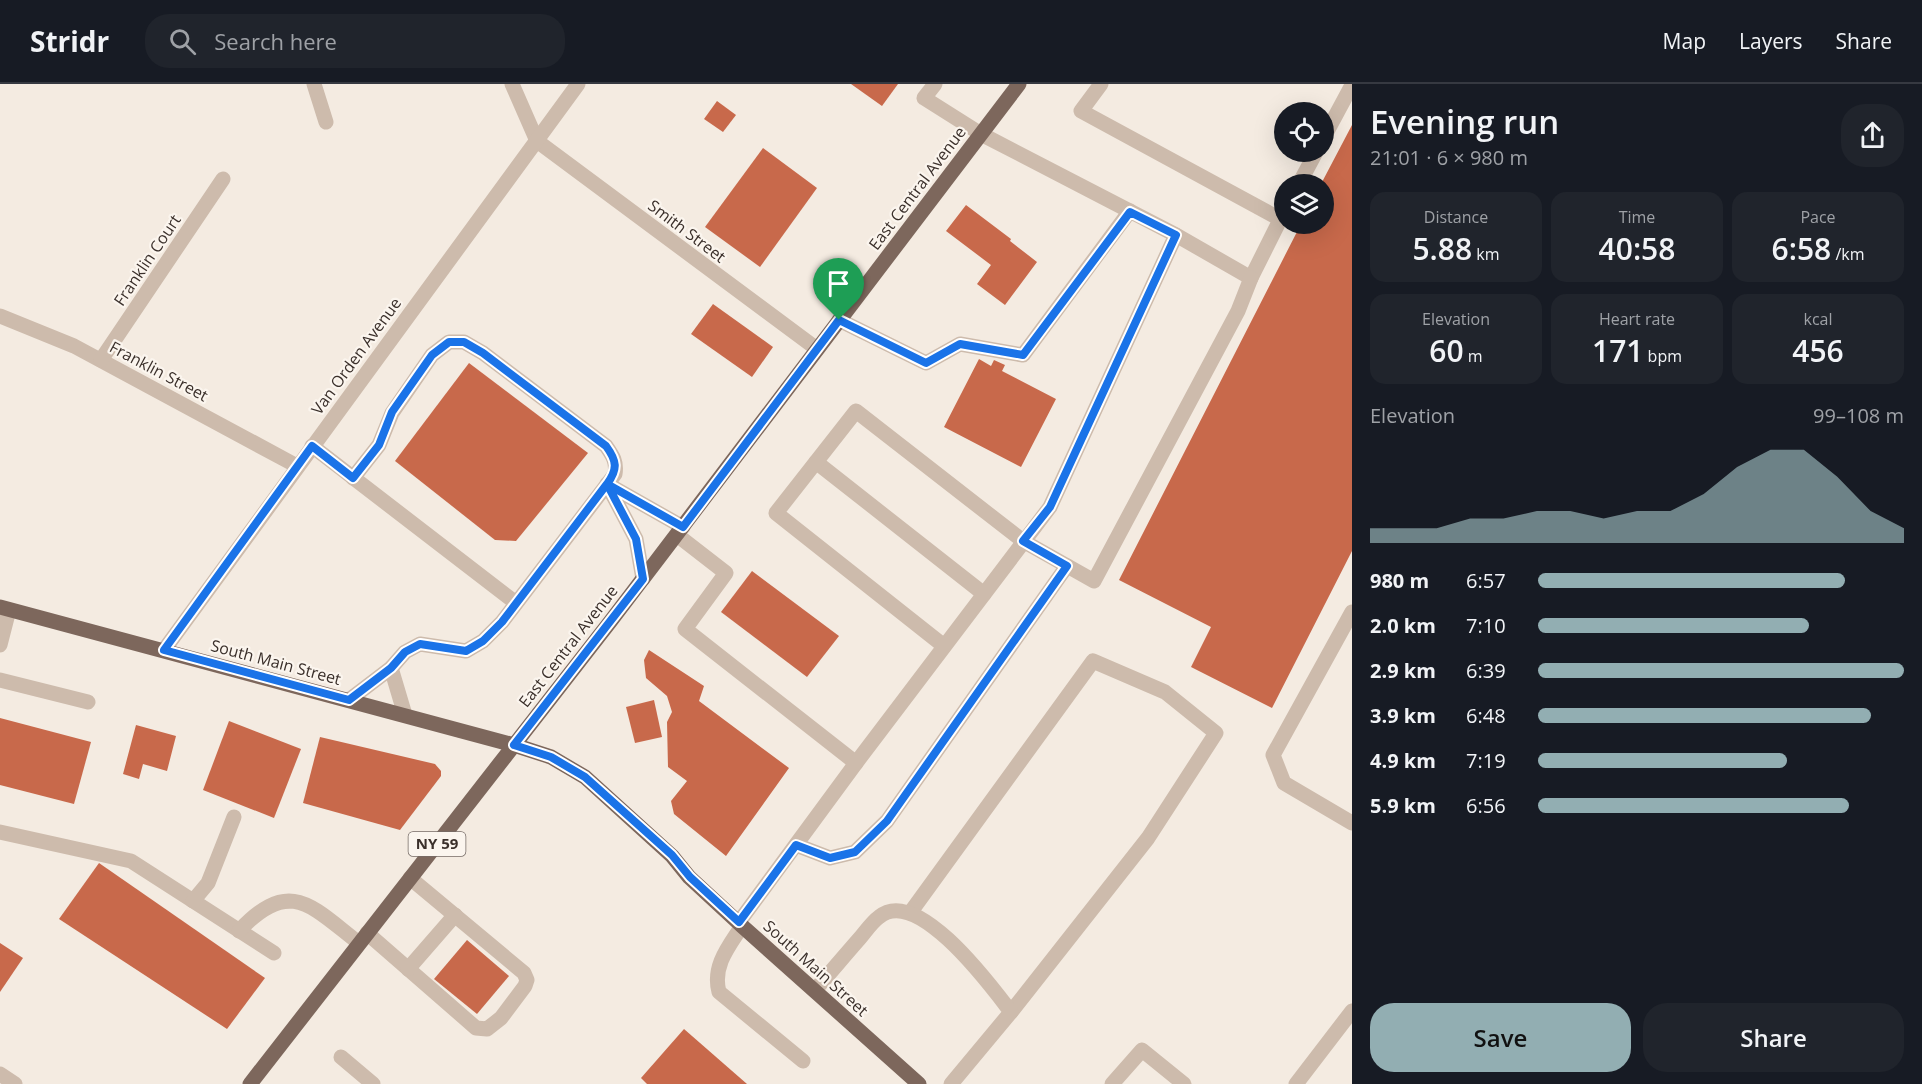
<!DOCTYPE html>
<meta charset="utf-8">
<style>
body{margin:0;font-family:"Open Sans",sans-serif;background:#20242c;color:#f1f3f6;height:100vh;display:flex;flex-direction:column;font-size:22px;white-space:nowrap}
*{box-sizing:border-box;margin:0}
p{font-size:20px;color:#9ea1a6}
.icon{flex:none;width:33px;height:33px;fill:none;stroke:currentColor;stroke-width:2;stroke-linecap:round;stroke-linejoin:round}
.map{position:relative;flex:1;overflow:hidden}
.panel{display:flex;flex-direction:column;background:#171b24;width:570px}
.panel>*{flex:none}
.controls{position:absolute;left:1274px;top:18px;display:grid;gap:12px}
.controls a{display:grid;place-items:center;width:60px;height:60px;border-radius:50%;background:#171b24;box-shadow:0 6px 24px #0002;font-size:30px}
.pin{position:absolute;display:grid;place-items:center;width:51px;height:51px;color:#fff;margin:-62px -26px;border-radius:50% 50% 50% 0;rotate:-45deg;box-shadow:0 0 6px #0007}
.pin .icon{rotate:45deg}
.round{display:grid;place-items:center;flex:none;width:63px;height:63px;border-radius:24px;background:#20242c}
.summary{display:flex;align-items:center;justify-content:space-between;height:102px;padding:0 18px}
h1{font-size:33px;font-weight:600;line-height:45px}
.figures{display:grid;grid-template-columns:repeat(3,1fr);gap:9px;height:102px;padding:6px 18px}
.figures div{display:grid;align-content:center;border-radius:15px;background:#20242c;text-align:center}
.figures b{font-size:30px;font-weight:600}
.figures small{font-size:16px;font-weight:400}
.figures p{font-size:16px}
.chart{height:168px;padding:12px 18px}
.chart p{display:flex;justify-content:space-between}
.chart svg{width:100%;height:108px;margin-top:6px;fill:#92aeb2;opacity:.7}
.button{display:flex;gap:12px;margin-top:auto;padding:12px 18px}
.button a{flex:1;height:69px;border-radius:24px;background:#92aeb2;color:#111;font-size:24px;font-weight:600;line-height:69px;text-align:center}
.button a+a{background:#20242c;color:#f1f3f6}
ul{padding:0 18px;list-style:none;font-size:20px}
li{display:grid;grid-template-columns:96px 72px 1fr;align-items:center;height:45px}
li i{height:15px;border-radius:8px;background:#92aeb2}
header{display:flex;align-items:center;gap:36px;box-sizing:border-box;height:84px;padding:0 30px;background:#171b24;border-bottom:2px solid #363941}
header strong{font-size:28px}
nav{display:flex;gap:33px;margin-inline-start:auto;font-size:21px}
.search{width:420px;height:54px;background:#20242c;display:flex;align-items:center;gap:15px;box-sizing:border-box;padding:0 21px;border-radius:24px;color:#9ea1a6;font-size:22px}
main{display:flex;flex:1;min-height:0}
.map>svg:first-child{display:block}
.building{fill:#c8694b}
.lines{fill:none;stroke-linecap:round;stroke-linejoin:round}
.minor{stroke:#cdbbac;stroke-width:15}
.major{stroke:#7d675c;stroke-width:15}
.route-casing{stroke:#fff;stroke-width:12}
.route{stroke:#1a73e8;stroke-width:8}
.labels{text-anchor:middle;stroke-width:4.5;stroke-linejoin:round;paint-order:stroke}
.shield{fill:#fbf5ee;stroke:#756b66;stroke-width:1.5}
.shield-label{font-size:15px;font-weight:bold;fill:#3b302b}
.street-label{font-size:16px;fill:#3b302b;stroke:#fbf5ee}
</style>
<header>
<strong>Stridr</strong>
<div class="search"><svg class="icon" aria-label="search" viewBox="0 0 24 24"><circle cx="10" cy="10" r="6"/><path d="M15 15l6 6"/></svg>Search here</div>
<nav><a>Map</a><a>Layers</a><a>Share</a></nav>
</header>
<main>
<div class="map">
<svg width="1352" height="1000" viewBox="0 0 1352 1000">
<rect width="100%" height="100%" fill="#f4ebe1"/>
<g class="building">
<polygon points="851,0 898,0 882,22"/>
<polygon points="717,17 736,31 723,48 704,35"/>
<polygon points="1352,41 1352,467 1272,624 1191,583 1211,543 1119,496 1301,140 1323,140 1323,100 1321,100"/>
<polygon points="763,64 817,104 760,183 705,143"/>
<polygon points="966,121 1011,155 1010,157 1037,178 1005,221 977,200 991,181 946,147"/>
<polygon points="713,220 773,263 752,293 691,250"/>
<polygon points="979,275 991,282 994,276 1005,281 1002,287 1056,315 1021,383 944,343"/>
<polygon points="469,279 588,369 516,457 495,456 395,377"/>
<polygon points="752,487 839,552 807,593 721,528"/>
<polygon points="649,566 704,602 699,617 789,684 726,772 674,730 671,717 687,697 668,683 667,638 672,628 667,612 646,594 644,576"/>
<polygon points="654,616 662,653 635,659 626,623"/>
<polygon points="0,634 91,658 74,720 0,701"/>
<polygon points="229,637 301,665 274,734 203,706"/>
<polygon points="136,641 176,652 167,687 143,680 139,695 123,690"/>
<polygon points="320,653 435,680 441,687 441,692 400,746 303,719"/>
<polygon points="99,779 265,894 227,945 59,835"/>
<polygon points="467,856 509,892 477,930 434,895"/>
<polygon points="0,859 23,874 0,908"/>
<polygon points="684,945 747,1000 647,1000 641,994"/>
</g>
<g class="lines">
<g class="minor">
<polyline points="314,0 326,38"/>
<polyline points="512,0 537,57 817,265"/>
<polyline points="935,0 924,14 981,50 1176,151 1251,194 1284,128"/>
<polyline points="1101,0 1081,27 1280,135"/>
<polyline points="1323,55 1352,1"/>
<polyline points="1299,100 1316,68"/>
<polyline points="0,232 74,262 297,382"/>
<polyline points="839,236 926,279 960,260 1023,271 1130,127"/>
<polyline points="101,276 223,95"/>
<polyline points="312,362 516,519"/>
<polyline points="816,378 984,510"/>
<polyline points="677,451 726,489 685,545 856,679"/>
<polyline points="643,495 636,455 607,400 683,443"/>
<polyline points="1352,528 1273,671 1284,699 1352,739"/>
<polyline points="0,561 9,526"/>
<polyline points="944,562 776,429 856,327 1023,457 1094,497 1238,227 1251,194"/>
<polyline points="164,566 578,0"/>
<polyline points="391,584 405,631"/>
<polyline points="0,596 88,618"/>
<path d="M 349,616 L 391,584 L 405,568 L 420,560 L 466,567 L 483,557 L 502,538 L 615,390 C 617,378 613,372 606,362 L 483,269 L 464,258 L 449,258 L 432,271 L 392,329 L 379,361 L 353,394"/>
<polyline points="0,748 131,777 274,869"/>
<polyline points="796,761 830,774 855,768 887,737 1067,482"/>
<polyline points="193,817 208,799 234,733"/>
<polyline points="910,829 1093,577 1165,608 1216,649 1148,754 1011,928"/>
<polyline points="739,838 856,679 1050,423 1176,151"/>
<path d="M 742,842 C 729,862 712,882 719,908 L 803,977"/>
<path d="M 239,847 C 290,792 312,823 359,859"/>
<polyline points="367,849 476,944 487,945 501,934 525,902 527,896 524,889 410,794"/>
<polyline points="408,885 455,831"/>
<path d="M 815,906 C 830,889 845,871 860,854 C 866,847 872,838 879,833 C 917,801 991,902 1011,928 L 951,1000"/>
<polyline points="341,973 373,1000"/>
<polyline points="0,990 15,1000"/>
<polyline points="1112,1000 1142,966 1184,1000"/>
<polyline points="1296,1000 1352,927"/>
</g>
<g class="major">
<polyline points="0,523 514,661 551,673 585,693 672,772 689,793 742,842 919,1000"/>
<polyline points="250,1000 610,538 1019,0"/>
</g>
</g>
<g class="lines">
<g class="route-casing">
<path id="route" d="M 839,236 L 683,443 L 607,400 L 502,538 L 483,557 L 466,567 L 420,560 L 405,568 L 391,584 L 349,616 L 164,566 L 312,362 L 353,394 L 379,361 L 392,328 L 432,271 L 449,258 L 464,258 L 483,269 L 606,362 C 617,377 618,385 607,400 L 636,455 L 643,495 L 514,661 L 551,673 L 585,693 L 672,771 L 690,793 L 739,838 L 796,761 L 830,774 L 855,768 L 887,737 L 1067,482 L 1023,457 L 1050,423 L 1176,151 L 1130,128 L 1023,271 L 960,260 L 926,279 L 839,236"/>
</g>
<use href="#route" class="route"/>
</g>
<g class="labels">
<rect class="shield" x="408.5" y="748" width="57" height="24" rx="4.5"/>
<g class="shield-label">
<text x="437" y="765">NY 59</text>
</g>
<g class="street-label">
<text transform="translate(917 104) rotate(-53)" y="6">East Central Avenue</text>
<text transform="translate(687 147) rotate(37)" y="6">Smith Street</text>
<text transform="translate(147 176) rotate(-56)" y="6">Franklin Court</text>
<text transform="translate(356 272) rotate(-54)" y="6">Van Orden Avenue</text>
<text transform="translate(159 287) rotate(28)" y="6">Franklin Street</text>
<text transform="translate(568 562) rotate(-52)" y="6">East Central Avenue</text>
<text transform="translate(276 578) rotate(15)" y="6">South Main Street</text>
<text transform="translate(816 884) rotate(42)" y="6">South Main Street</text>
</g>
</g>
</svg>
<div class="controls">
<a><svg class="icon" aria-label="locate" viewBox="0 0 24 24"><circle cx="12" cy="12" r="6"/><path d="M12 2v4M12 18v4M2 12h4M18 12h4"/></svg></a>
<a><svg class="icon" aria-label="layers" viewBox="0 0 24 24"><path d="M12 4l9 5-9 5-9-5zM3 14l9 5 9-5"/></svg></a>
</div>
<div class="pin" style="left:839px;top:236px;background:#1e9e55"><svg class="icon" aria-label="arrive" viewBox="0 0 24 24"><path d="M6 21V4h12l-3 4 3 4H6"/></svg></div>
</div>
<section class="panel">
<div class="summary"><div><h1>Evening run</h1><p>21:01 · 6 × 980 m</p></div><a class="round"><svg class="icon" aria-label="share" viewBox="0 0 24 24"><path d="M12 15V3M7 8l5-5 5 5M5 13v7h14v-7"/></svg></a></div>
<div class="figures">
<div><p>Distance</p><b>5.88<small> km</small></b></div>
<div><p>Time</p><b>40:58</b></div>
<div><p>Pace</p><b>6:58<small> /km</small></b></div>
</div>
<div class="figures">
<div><p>Elevation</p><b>60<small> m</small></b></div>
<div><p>Heart rate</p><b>171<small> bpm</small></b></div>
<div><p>kcal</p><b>456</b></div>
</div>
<div class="chart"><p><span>Elevation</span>99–108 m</p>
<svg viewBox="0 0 160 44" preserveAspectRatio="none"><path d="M0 44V38L10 38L20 38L30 34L40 34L50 31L60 31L70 34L80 31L90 31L100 24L110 13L120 6L130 6L140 17L150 31L160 38V44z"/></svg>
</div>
<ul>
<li><b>980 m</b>6:57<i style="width:84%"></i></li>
<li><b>2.0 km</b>7:10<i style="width:74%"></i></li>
<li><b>2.9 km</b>6:39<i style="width:100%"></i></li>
<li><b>3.9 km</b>6:48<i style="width:91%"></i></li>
<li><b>4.9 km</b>7:19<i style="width:68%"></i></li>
<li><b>5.9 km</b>6:56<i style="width:85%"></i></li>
</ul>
<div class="button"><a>Save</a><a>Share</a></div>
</section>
</main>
